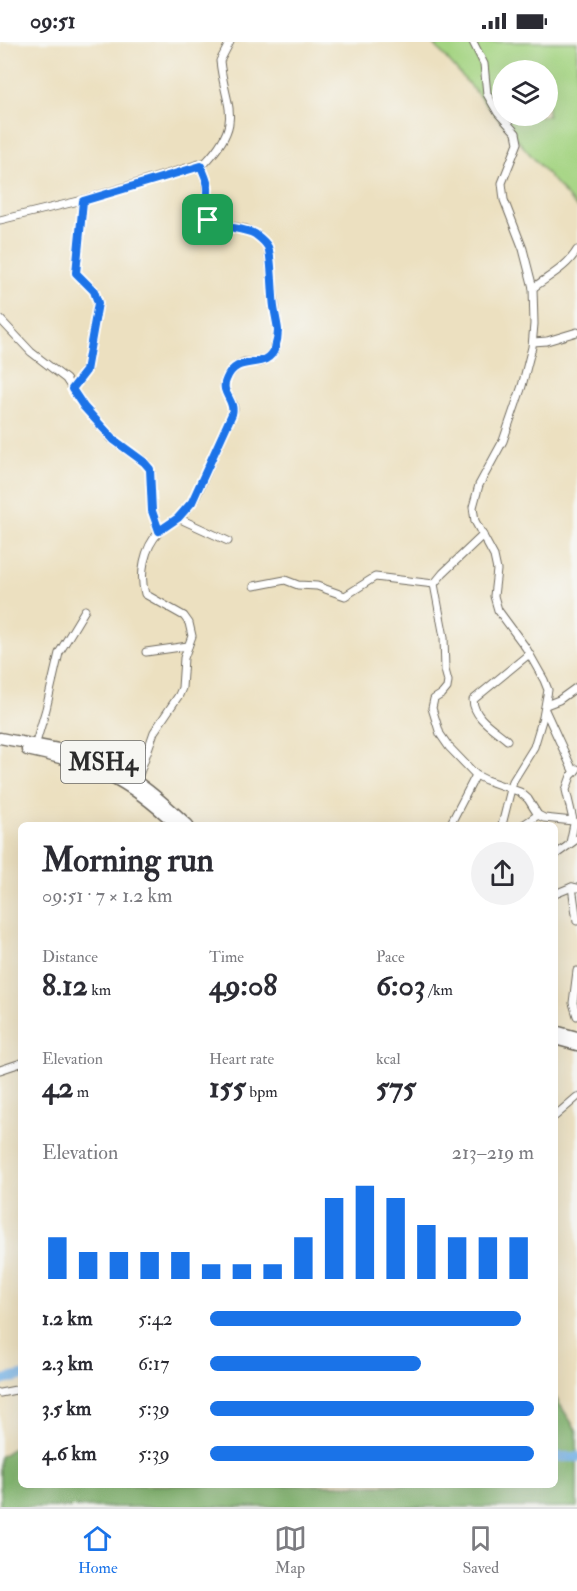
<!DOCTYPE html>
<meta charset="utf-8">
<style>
body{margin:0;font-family:"IM FELL Double Pica",serif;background:#f2f2f3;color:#2b2b33;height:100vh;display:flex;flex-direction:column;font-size:22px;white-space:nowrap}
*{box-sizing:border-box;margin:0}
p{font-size:20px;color:#7c7c81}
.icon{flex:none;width:33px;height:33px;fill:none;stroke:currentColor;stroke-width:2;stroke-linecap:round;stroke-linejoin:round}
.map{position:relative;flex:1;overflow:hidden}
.drawer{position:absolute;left:18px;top:780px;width:540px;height:666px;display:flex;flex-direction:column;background:#fff;border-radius:9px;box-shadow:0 6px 24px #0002}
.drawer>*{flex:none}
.tools{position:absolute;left:492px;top:18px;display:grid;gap:12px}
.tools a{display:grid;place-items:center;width:66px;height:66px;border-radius:50%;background:#fff;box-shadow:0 6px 24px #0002;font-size:30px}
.pin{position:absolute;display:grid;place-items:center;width:51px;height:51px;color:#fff;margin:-26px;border-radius:12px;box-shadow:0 3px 9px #0006}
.round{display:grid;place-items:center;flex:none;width:63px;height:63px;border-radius:32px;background:#f2f2f3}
.headline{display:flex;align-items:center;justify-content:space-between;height:102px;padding:0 24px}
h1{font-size:33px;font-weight:700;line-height:45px}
.metrics{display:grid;grid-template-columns:repeat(3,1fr);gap:9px;height:102px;padding:6px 24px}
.metrics div{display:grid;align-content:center}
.metrics b{font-size:30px;font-weight:700}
.metrics small{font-size:16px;font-weight:400}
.metrics p{font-size:16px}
.chart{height:168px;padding:12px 24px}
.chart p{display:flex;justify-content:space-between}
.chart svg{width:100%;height:108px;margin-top:6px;stroke:#1a73e8;stroke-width:6}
ul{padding:0 24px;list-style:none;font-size:20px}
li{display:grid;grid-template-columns:96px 72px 1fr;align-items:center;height:45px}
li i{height:15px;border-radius:8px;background:#1a73e8}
.status{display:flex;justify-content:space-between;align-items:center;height:42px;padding:0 30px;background:#fff;direction:ltr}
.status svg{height:16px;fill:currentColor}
.dock{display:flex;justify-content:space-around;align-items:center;height:84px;border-top:2px solid #e1e1e2;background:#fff;font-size:16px;color:#7c7c81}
.dock a{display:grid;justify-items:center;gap:3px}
.dock .selected{color:#1a73e8}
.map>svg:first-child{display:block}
.green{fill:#a4d482;stroke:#688056;stroke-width:1.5;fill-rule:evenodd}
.forest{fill:#83b670;stroke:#57704e;stroke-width:1.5}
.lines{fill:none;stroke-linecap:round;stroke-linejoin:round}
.river{stroke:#74b2e7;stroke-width:10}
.street-casing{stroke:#6f6a5f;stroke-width:9}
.primary-casing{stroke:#6f6a5f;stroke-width:13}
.street{stroke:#fff;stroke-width:7}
.primary{stroke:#fff;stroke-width:10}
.route-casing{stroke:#fff;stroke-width:12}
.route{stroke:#1a73e8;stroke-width:8}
.labels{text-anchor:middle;stroke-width:4.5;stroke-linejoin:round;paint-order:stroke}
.shield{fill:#f6f6f2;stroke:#686867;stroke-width:1.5}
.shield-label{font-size:24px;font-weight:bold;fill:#2b2b2b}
</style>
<div class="status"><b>09:51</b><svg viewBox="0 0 49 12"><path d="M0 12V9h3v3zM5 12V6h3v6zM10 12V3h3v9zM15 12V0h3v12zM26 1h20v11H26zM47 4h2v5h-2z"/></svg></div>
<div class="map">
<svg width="577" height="1465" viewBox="0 0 577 1465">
<rect width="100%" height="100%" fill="#f6f6f2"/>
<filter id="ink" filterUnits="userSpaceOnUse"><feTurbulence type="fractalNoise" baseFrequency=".0167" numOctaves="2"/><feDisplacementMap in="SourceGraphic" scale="12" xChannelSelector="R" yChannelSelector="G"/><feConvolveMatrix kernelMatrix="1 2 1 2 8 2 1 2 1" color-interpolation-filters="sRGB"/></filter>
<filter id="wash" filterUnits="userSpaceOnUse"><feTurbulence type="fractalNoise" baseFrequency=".008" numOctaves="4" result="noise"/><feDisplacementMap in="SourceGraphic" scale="24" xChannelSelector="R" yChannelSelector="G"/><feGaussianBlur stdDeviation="1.35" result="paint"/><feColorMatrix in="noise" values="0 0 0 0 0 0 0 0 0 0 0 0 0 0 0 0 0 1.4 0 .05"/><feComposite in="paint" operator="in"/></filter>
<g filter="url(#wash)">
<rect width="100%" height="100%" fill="#ece0c0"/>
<path class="green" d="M 432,0 L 577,0 L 577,166 ZM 502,28 L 548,28 L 548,74 L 502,74 Z"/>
<polygon class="forest" points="555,1355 577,1389 577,1465 0,1465 0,1415 21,1401 21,1443 555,1443"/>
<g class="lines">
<g class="river">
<polyline points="0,1339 21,1334"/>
<polyline points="555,1415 577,1415"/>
</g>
</g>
</g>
<g filter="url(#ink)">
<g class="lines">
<g class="street-casing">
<g id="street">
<polyline points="473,0 484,22 487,52 498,71 516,91 518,101 502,141 504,158 523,207 533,246 534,282 532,305 522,344 503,399 479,443 473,465 475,479 494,514 497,528 494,554 498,568 526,606 544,638 548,648 543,675 534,705 513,739 502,783"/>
<path d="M 0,178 L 83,158 L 206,120 C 245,78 225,66 220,19 L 230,0"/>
<path d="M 533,246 C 549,234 567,225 577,208"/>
<polyline points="0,277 31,310 66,337 84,365 113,398 144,420 150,427 152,469 159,489"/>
<polyline points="533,300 547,299 577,290"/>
<polyline points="72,347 86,329 98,261 94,249 76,231 83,158"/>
<polyline points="178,476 228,499"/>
<polyline points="483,493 443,531 434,542 444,595 445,628 448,639 447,646 442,652 434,657 432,666 440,692 449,705 476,733 486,738 520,750 528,757 538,773 544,776 573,779"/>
<polyline points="254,544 285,538 298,543 317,544 345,554 375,535 434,542"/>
<polyline points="146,610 188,604"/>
<polyline points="546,663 559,658 577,645"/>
<polyline points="545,668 574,731"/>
<path d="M 507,698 C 495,687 474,677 473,658 L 529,612"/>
<polyline points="35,704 46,667 59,611 85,568"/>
<path d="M 136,742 L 154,690 L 179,653 L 182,646 L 184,616 L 192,594 L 189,581 L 184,574 L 145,552 C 139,532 144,506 159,490 C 164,484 172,481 178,476 C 186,469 193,459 198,450 L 234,367 L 233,362 L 226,351 L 224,343 L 226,336 L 238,323 L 244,320 L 260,320 L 271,314 L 275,307 L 278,290 L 268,205 L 258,194 L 246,187 L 215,181 L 209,178 L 206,173 L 208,145 L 201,124"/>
<polyline points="450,783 476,733"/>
<polyline points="523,783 538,773"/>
<polyline points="570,801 574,782 566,748 571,734 577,727"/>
<polyline points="555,813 577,797"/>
<polyline points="572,845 577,879"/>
<polyline points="555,852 572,845 577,846"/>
<polyline points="577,929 573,961 577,974"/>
<polyline points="0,1028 21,1021"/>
<polyline points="555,1074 577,1055"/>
<polyline points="0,1351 21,1347"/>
</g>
</g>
<g class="primary-casing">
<g id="primary">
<path d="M 0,696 C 34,703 71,707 103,720 C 136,735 162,759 188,783"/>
<path d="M 27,708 C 93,722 127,736 176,783"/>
<polyline points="555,989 577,995"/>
<polyline points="555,997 577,1003"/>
</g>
</g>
<use href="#street" class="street"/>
<use href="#primary" class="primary"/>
</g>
</g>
<g class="lines" filter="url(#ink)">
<g class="route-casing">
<path id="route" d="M 201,124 C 203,130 208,139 208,146 C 209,154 202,170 208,177 C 216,186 243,185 255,192 C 259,195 266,201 268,205 C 272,215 272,252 274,265 C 275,272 277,280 278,288 C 278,293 277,300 275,306 C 266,331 237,309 226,338 C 220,351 236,359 232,372 L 192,460 L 178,476 L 159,489 L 152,469 L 150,427 L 144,420 L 114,398 L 84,365 L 72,347 L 86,329 L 98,261 L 94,249 L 76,231 L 83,159 Z"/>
</g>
<use href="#route" class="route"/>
</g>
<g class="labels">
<rect class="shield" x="61" y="699" width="84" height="42" rx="4.5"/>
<g class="shield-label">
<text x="103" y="728">MSH4</text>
</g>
</g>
</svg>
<div class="tools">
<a><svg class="icon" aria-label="layers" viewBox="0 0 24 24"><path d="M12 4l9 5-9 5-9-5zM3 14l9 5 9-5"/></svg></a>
</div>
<div class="pin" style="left:208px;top:178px;background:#1e9e55"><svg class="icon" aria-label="arrive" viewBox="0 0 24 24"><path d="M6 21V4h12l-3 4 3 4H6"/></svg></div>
<section class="drawer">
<div class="headline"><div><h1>Morning run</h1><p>09:51 · 7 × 1.2 km</p></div><a class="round"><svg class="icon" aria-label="share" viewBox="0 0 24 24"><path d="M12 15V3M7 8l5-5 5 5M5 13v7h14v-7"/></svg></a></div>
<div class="metrics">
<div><p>Distance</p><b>8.12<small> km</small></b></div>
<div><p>Time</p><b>49:08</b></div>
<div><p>Pace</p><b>6:03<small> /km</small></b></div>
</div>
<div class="metrics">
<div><p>Elevation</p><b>42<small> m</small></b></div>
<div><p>Heart rate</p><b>155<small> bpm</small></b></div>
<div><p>kcal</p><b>575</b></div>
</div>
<div class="chart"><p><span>Elevation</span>213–219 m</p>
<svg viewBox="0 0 160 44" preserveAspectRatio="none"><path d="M5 44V27M15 44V33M25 44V33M35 44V33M45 44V33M55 44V38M65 44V38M75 44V38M85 44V27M95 44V11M105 44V6M115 44V11M125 44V22M135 44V27M145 44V27M155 44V27"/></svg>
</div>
<ul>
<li><b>1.2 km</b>5:42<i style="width:96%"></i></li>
<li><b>2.3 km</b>6:17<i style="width:65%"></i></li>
<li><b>3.5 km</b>5:39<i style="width:100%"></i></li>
<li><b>4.6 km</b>5:39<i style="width:100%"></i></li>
</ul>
</section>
</div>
<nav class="dock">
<a class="selected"><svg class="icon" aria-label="home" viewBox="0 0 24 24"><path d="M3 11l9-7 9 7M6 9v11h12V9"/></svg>Home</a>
<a><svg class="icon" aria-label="map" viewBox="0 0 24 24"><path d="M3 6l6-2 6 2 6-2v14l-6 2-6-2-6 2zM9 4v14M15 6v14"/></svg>Map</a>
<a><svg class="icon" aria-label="saved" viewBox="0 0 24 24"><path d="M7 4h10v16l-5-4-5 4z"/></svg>Saved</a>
</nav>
